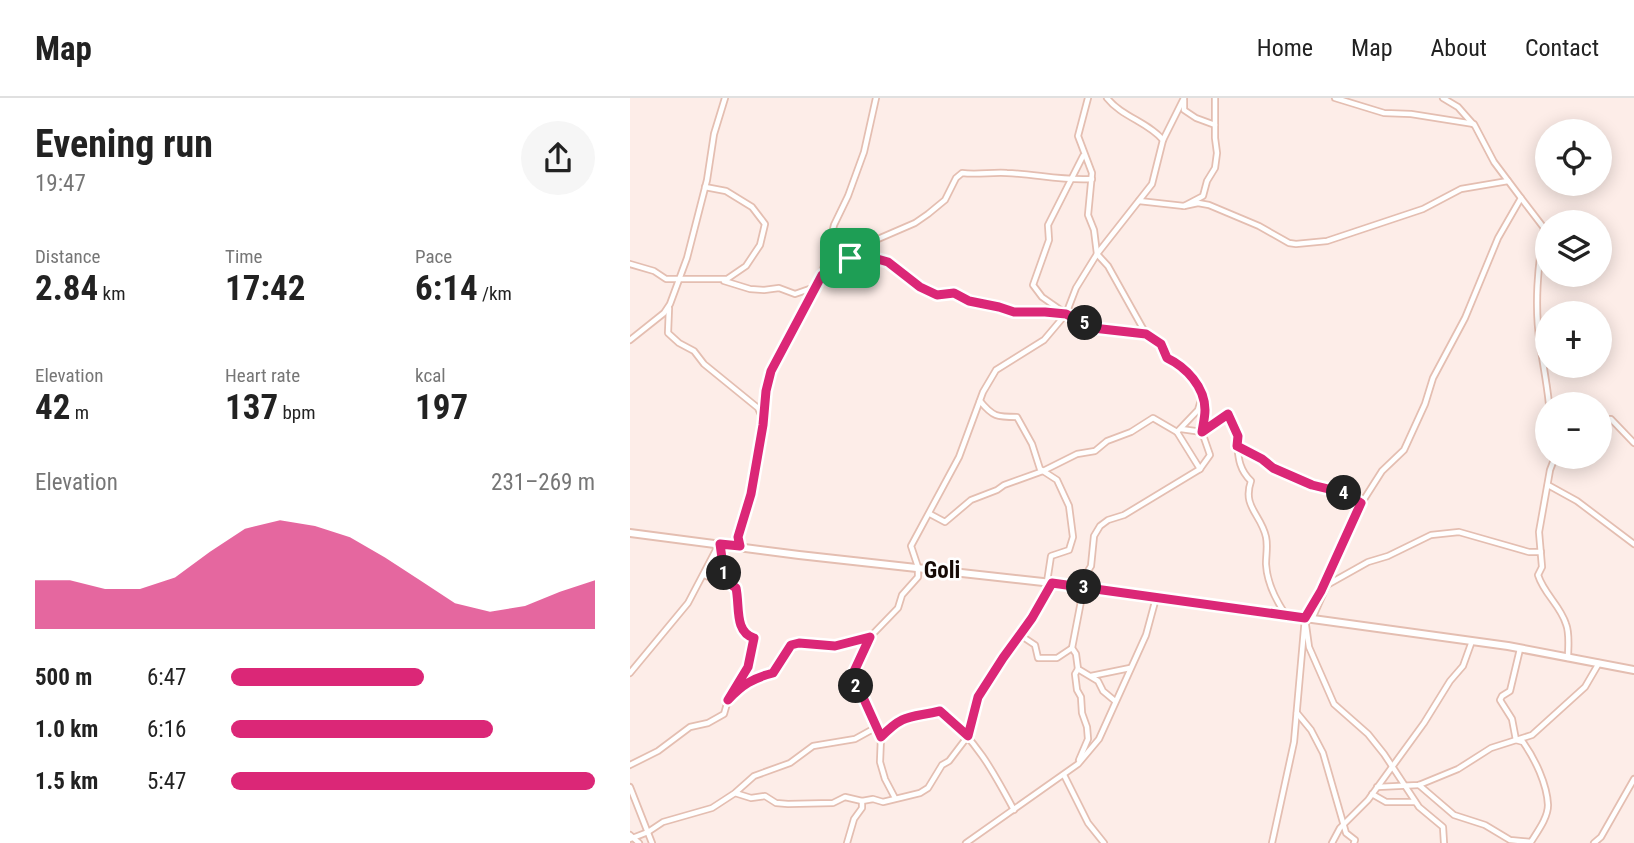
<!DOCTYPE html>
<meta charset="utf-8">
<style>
body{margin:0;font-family:"Roboto Condensed",sans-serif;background:#f6f6f6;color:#222;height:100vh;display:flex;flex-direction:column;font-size:26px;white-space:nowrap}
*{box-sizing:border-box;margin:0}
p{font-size:23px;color:#767676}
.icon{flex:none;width:38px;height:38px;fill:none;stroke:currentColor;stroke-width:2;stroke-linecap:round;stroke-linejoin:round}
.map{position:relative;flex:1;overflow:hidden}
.sheet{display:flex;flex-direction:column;background:#fff;width:630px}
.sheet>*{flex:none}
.controls{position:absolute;left:905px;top:21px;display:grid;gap:14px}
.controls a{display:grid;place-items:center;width:77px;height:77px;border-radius:50%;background:#fff;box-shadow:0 4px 18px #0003;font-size:35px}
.pin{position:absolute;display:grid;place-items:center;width:60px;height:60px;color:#fff;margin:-30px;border-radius:14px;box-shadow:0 4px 10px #0006}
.km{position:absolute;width:35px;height:35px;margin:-18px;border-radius:50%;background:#222;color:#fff;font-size:19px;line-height:35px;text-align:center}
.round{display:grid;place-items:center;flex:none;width:74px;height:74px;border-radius:37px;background:#f6f6f6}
.headline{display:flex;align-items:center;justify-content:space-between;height:119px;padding:0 35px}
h1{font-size:38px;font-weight:700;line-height:52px}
.metrics{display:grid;grid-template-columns:repeat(3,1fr);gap:10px;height:119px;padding:7px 35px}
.metrics div{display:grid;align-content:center}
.metrics b{font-size:35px;font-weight:700}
.metrics small{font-size:19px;font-weight:400}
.metrics p{font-size:19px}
.chart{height:196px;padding:14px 35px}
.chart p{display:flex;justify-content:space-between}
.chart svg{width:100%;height:126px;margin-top:7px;fill:#db2777;opacity:.7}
ul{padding:0 35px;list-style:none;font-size:23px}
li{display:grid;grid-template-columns:112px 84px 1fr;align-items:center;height:52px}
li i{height:18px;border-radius:9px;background:#db2777}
header{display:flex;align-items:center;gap:42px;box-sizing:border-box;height:98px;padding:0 35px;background:#fff;border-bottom:2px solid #e0e0e0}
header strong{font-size:33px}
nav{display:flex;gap:38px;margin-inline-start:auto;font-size:24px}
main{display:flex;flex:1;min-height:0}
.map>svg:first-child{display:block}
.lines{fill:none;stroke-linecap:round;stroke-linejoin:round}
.street-casing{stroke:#e4beb1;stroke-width:8}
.secondary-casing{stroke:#e4beb1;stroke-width:10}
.street{stroke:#fff;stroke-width:4.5}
.secondary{stroke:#fff;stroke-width:6}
.route-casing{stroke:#fff;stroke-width:14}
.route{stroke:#db2777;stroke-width:9}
.labels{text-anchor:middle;stroke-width:5;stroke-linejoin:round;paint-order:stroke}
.quarter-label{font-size:23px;font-weight:bold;fill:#160a06;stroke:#fff}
</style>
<header>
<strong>Map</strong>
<nav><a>Home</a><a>Map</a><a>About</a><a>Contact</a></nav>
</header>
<main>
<section class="sheet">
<div class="headline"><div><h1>Evening run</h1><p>19:47</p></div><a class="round"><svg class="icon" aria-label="share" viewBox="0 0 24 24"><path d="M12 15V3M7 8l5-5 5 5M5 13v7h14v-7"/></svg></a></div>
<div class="metrics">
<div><p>Distance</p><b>2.84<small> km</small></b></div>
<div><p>Time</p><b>17:42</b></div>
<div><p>Pace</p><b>6:14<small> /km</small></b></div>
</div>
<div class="metrics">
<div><p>Elevation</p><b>42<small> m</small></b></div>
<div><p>Heart rate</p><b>137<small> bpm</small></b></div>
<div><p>kcal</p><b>197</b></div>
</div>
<div class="chart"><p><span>Elevation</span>231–269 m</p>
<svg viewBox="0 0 160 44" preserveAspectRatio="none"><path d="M0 44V27L10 27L20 30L30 30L40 26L50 17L60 9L70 6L80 8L90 12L100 19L110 27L120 35L130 38L140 36L150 31L160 27V44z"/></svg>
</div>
<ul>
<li><b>500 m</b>6:47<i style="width:53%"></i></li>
<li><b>1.0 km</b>6:16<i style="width:72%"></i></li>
<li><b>1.5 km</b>5:47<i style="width:100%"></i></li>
</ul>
</section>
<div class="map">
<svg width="1004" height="745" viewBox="0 0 1004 745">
<rect width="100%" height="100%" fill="#fdede8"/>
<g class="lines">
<g class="street-casing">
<g id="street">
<polyline points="458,0 448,38 462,75 458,117 464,132 467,156 478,168 516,236 531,246 537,260 551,267 566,283 572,299 568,312 547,334 570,371 494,417 478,422 470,428 464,438 461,468 453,481 452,498 442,550 446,556 448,571 468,583 473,593 485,603"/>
<path d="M 477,0 C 492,19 518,24 533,42"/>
<polyline points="813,0 828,9 843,26"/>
<polyline points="554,2 554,12 566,20 585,27"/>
<path d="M 891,100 L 914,130 C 908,168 904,207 910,246 C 913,266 917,286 919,306"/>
<polyline points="509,103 554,108 573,98 577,83 585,70 587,55 585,40 585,0"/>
<polyline points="554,108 568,105 579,107 629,128 659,145 666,146 697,143 793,111 831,91 878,83"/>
<polyline points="221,160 240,159 258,164 290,189 307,197 324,195 339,203 369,209 384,214 415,213 436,216 463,230 515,236"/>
<polyline points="0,166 24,173 36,181 97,181 116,168 130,147 135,126 122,109 96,93 75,89"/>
<polyline points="192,176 204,127 218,98 234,54 246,0"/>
<polyline points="94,183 120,191 134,192 149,190 165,196 185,189"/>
<polyline points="39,210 38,235 49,245 64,253 74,266 128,310 133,321"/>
<polyline points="435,215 412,199 403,187 419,142 418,127 453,58"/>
<polyline points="0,242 34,215 40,206 57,160 77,82 84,36 95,0"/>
<path d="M 350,303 C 363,319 367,319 387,319 L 402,346 L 410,371 L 427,382 L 439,408 L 443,439 L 439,452 L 421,458 L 417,484"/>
<polyline points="970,322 981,321 1004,345"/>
<path d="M 551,331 L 572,334 L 598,316 C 614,341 600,363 621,383 C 612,409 631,416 636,439 C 638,448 636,456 636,466 C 637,485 645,501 656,517"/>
<path d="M 607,349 C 631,363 654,376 680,386 C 701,394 711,393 731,406"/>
<path d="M 925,359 L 920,372 L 909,434 L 912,469 L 908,477 C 914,496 930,507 936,526 C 940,536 938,549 938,560"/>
<polyline points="570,371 580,357 572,334 576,310 572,301"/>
<polyline points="918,387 947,403 1004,446"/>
<polyline points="300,416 315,424 341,402 367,392 374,387 413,373 447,356 465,353 477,343 501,334 523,320 547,334"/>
<polyline points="90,448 95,482"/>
<path d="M 110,448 L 108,439 L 122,396 L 133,327 L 136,293 L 140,273 L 192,177 L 227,156 L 241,144 L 285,125 L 298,116 L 315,102 L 326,80 L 332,75 C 347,77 362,74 377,75 C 405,76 433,83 462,81"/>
<polyline points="675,520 691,493 731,406 752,373 774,352 795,306 803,280 835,220 868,140 891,100 864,64 844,26 781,16 754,15 705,0"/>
<polyline points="682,521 697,487 738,464 758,458 801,437 829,434 899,454 911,454"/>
<polyline points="390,537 405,547 408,560 427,560 442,550"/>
<polyline points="240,539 221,580 232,597 251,639 250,664 255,681 265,700"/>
<polyline points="448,571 445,576 447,592 451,599 452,615 457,629 458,641 449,662"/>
<polyline points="0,575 58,505 89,446"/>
<polyline points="461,578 500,570"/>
<path d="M 98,602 C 112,587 123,580 143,575 L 161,547 L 169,545 L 205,548 L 240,539 L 268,510 L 272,497 L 288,479 L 288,469 L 281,448 L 329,359 L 353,294 L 366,272 L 414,242 L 436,216 L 446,190 L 467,156 L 522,86 L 533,42 L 554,0"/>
<polyline points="667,615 681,632 693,655 716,735 725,742 724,745"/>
<path d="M 251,639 C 274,615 281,620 310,613 C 346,641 363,673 384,712"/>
<path d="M 0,667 L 28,653 L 60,629 L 78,625 L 94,616 L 98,602 L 118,569 L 124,540 C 104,534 109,507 106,490 L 98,482 L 86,482 L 74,477"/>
<polyline points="434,677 458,725 474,745"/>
<path d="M 789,687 L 824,717 L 855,727 L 880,742 L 901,744 C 907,734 918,720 918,707 C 917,686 905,661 893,644 L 886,642 L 882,621 L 870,602 L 872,598 L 880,593 L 890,551"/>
<polyline points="0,689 22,745"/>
<polyline points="747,689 789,687 828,671 861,650 902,637 955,589 969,565"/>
<polyline points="106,694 124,678 160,665 183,648 225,641 245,630"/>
<polyline points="742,696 756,704 785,704"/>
<polyline points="0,737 9,745"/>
<polyline points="0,741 18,734 33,724 82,710 105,695 121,700 135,698 146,705 158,706 203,705 215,699 232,703"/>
<polyline points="217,745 224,721 232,710 232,703 243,701 253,704 290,695 298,690 312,667 319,663 338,638 348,599 373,560 402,520 422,486"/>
<polyline points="336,745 448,666 469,641 516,537 526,500"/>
<polyline points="642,745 664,644 675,520 679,549 704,606 738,636 754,656 789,709 813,729 814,745"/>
<polyline points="702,745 710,730 738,702 794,625 820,583 833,568 842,543"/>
<polyline points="964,745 971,739 1004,681"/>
</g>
</g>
<g class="secondary-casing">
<polyline id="secondary" points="0,435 169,457 422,485 878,548 1004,572"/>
</g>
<use href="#street" class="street"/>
<use href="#secondary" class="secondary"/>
</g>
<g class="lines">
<g class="route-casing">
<path id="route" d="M 240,159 L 258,164 L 290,189 L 307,197 L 324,195 L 339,203 L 369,209 L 384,214 L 415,214 L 436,216 L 463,230 L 516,236 L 531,246 L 537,260 C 556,269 575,289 575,312 C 575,319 573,327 572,334 L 598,316 L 608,338 L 607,348 L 632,361 L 643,370 L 682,387 L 715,395 L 731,405 L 691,493 L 675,520 L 422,485 L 402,520 L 373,560 L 348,599 L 338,638 L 310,613 C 280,620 274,615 251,639 L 232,597 L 221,580 L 240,539 L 205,548 L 169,545 L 161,547 L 143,575 C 123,580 112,587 98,602 L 118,569 L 124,540 C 104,534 110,508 106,490 L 95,482 L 90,446 L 110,448 L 108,439 L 121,396 L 133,327 L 136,293 L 141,273 L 192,177 L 220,160 Z"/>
</g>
<use href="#route" class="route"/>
</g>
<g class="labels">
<g class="quarter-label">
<text x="312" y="480">Goli</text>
</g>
</g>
</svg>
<div class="controls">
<a><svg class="icon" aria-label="locate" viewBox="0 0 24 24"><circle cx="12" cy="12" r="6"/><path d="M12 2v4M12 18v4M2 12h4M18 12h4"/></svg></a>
<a><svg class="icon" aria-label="layers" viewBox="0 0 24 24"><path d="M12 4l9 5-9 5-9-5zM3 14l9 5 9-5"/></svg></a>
<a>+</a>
<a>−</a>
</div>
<div class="pin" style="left:220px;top:160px;background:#1e9e55"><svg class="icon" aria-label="arrive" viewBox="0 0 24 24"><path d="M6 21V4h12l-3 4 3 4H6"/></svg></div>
<b class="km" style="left:94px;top:475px">1</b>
<b class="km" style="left:226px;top:588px">2</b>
<b class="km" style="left:454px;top:489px">3</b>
<b class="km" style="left:714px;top:395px">4</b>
<b class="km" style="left:455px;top:225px">5</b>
</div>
</main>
